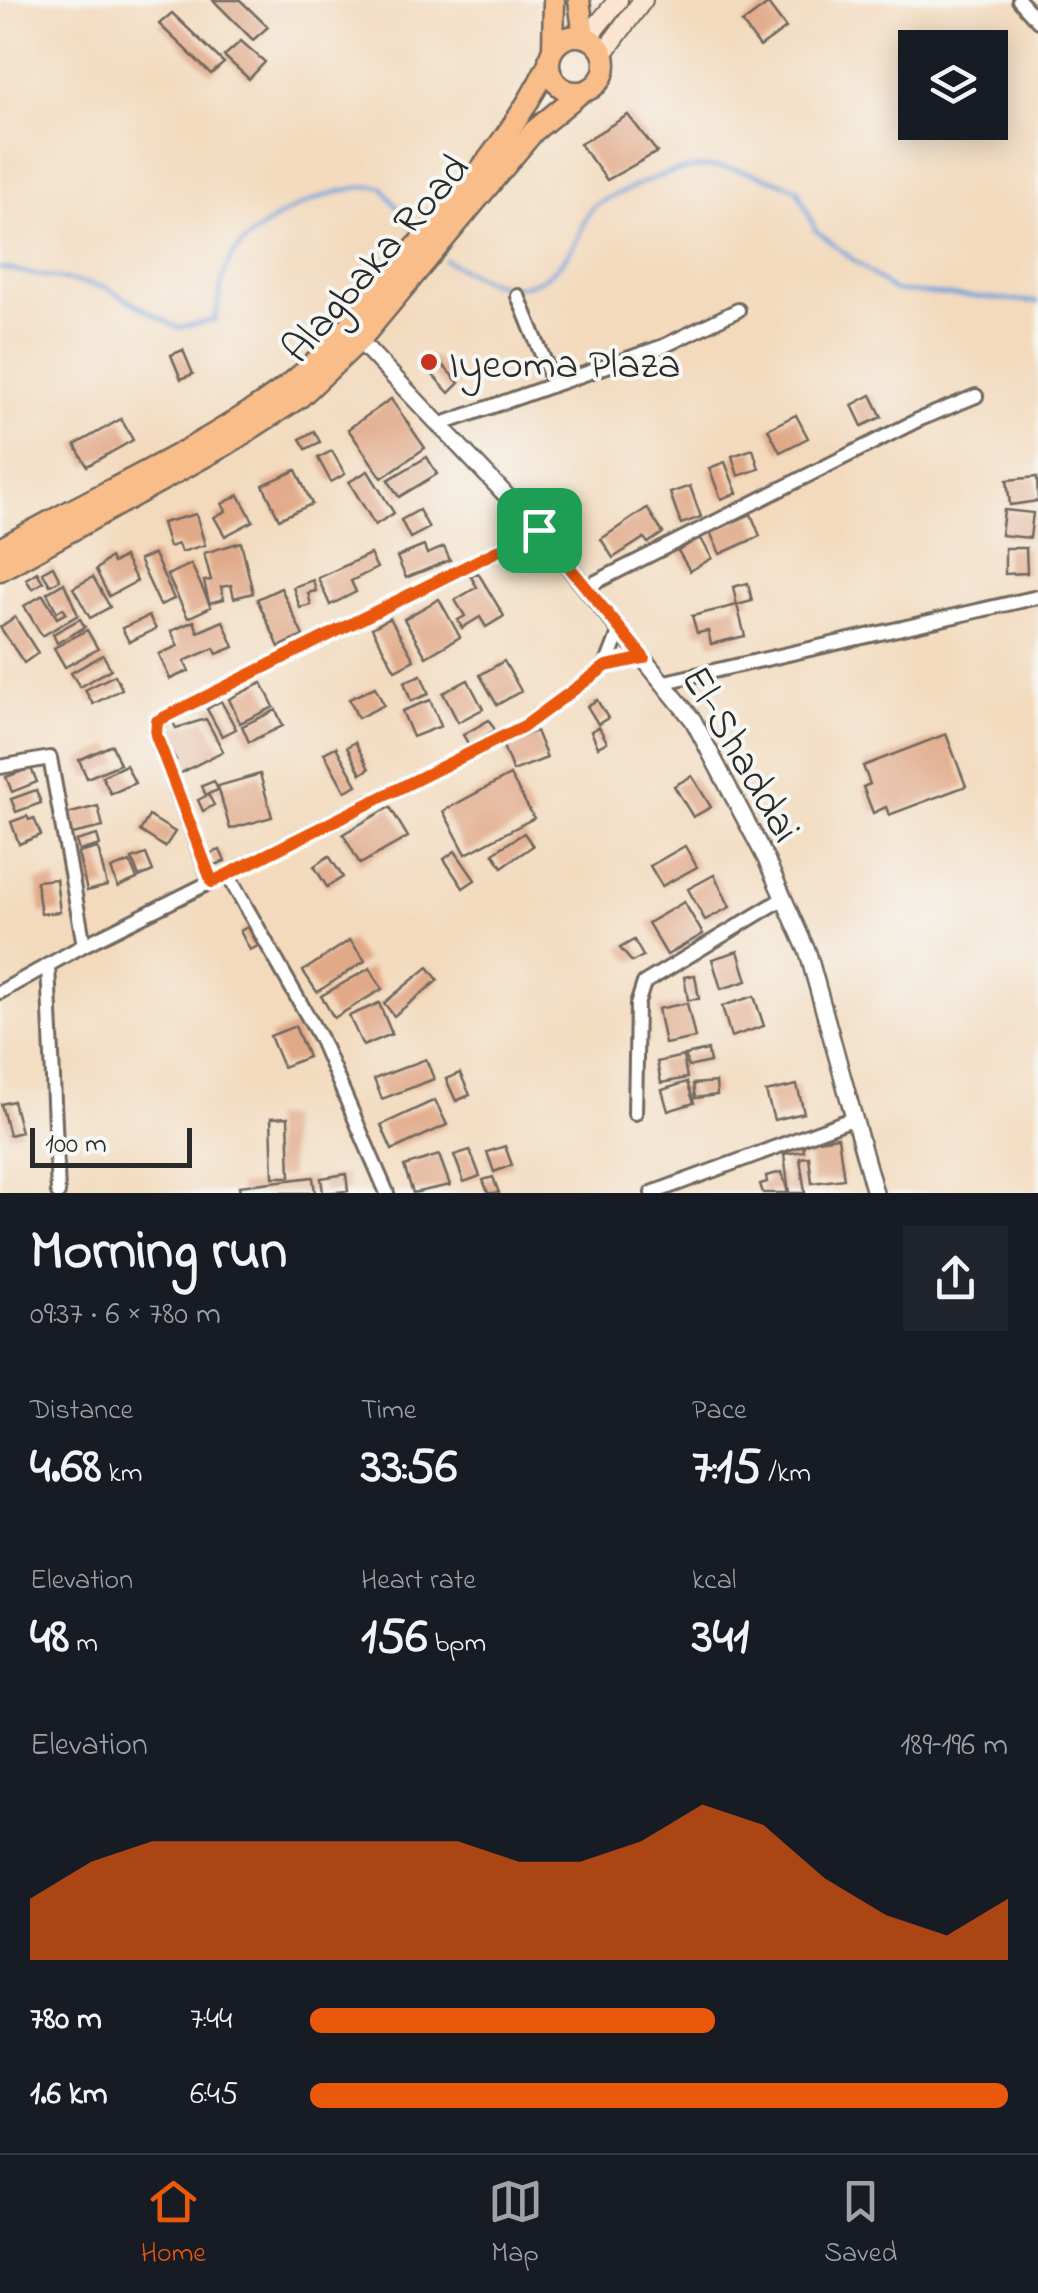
<!DOCTYPE html>
<meta charset="utf-8">
<style>
body{margin:0;font-family:"Indie Flower",sans-serif;background:#20242c;color:#f1f3f6;height:100vh;display:flex;flex-direction:column;font-size:38px;white-space:nowrap}
*{box-sizing:border-box;margin:0}
p{font-size:32px;color:#9ea1a6}
.icon{flex:none;width:55px;height:55px;fill:none;stroke:currentColor;stroke-width:2;stroke-linecap:round;stroke-linejoin:round}
.map{position:relative;height:1193px;overflow:hidden}
.details{display:flex;flex-direction:column;background:#171b24;flex:1}
.details>*{flex:none}
.buttons{position:absolute;left:898px;top:30px;display:grid;gap:20px}
.buttons a{display:grid;place-items:center;width:110px;height:110px;border-radius:0px;background:#171b24;box-shadow:0 5px 25px #0003;font-size:50px}
.scale{position:absolute;left:30px;bottom:25px;width:162px;box-sizing:border-box;padding-left:10px;border:5px solid #2b2b2b;border-top:0;font-size:28px;line-height:35px;white-space:nowrap;color:#2b2b2b;-webkit-text-stroke:8px #f6f6f2;paint-order:stroke}
.pin{position:absolute;display:grid;place-items:center;width:85px;height:85px;color:#fff;margin:-42px;border-radius:20px;box-shadow:0 5px 15px #0006}
.round{display:grid;place-items:center;flex:none;width:105px;height:105px;border-radius:0px;background:#20242c}
.overview{display:flex;align-items:center;justify-content:space-between;height:170px;padding:0 30px}
h1{font-size:55px;font-weight:700;line-height:75px}
.figures{display:grid;grid-template-columns:repeat(3,1fr);gap:15px;height:170px;padding:10px 30px}
.figures div{display:grid;align-content:center}
.figures b{font-size:50px;font-weight:700}
.figures small{font-size:28px;font-weight:400}
.figures p{font-size:28px}
.chart{height:280px;padding:20px 30px}
.chart p{display:flex;justify-content:space-between}
.chart svg{width:100%;height:180px;margin-top:10px;fill:#ea580c;opacity:.7}
ul{padding:0 30px;list-style:none;font-size:32px}
li{display:grid;grid-template-columns:160px 120px 1fr;align-items:center;height:75px}
li i{height:25px;border-radius:12px;background:#ea580c}
.menu{display:flex;justify-content:space-around;align-items:center;height:140px;border-top:2px solid #363941;background:#171b24;font-size:28px;color:#9ea1a6}
.menu a{display:grid;justify-items:center;gap:5px}
.menu .current{color:#ea580c}
.map>svg:first-child{display:block}
.lines{fill:none;stroke-linecap:round;stroke-linejoin:round}
.stream{stroke:#70a1da;stroke-width:4}
.building{fill:#e1a988}
.minor-casing{stroke:#71685e;stroke-width:18}
.tertiary-casing{stroke:#71685e;stroke-width:20}
.secondary-casing{stroke:#71685e;stroke-width:22}
.primary-casing{stroke:#71685e;stroke-width:25}
.minor{stroke:#fff;stroke-width:12}
.tertiary{stroke:#fff;stroke-width:15}
.secondary{stroke:#fce5d0;stroke-width:18}
.primary{stroke:#f8bd89;stroke-width:20}
.route-casing{stroke:#fff;stroke-width:20}
.route{stroke:#ea580c;stroke-width:12}
.poi-dot{fill:#c8321e;stroke:#f6f6f2;stroke-width:4}
.labels{text-anchor:middle;stroke-width:8;stroke-linejoin:round;paint-order:stroke}
.street-label{font-size:42px;fill:#2b2b2b;stroke:#f6f6f2}
.poi-label{font-size:42px;fill:#2b2b2b;stroke:#f6f6f2;text-anchor:start}
</style>
<div class="map">
<svg width="1038" height="1193" viewBox="0 0 1038 1193">
<rect width="100%" height="100%" fill="#f6f6f2"/>
<filter id="ink" filterUnits="userSpaceOnUse"><feTurbulence type="fractalNoise" baseFrequency=".01" numOctaves="2"/><feDisplacementMap in="SourceGraphic" scale="20" xChannelSelector="R" yChannelSelector="G"/><feConvolveMatrix kernelMatrix="1 2 1 2 8 2 1 2 1" color-interpolation-filters="sRGB"/></filter>
<filter id="wash" filterUnits="userSpaceOnUse"><feTurbulence type="fractalNoise" baseFrequency=".0048" numOctaves="4" result="noise"/><feDisplacementMap in="SourceGraphic" scale="40" xChannelSelector="R" yChannelSelector="G"/><feGaussianBlur stdDeviation="2.25" result="paint"/><feColorMatrix in="noise" values="0 0 0 0 0 0 0 0 0 0 0 0 0 0 0 0 0 1.4 0 .05"/><feComposite in="paint" operator="in"/></filter>
<g filter="url(#wash)">
<rect width="100%" height="100%" fill="#f3dabd"/>
<g class="lines">
<g class="stream">
<path d="M 445,260 C 498,291 539,304 575,243 C 581,233 584,216 592,208 C 600,200 617,195 627,190 C 691,158 731,161 797,189 L 816,231 L 894,291 L 1038,302"/>
<path d="M 0,268 L 105,287 L 178,328 L 215,320 C 219,303 220,281 227,266 C 247,222 337,182 382,187 L 417,234"/>
</g>
</g>
<g id="blocks">
<g class="building">
<polygon points="213,0 240,0 268,27 253,40"/>
<polygon points="768,4 786,28 760,47 742,23"/>
<polygon points="172,13 224,63 211,74 159,24"/>
<polygon points="241,41 265,62 249,79 224,56"/>
<polygon points="628,115 657,152 607,180 580,144"/>
<polygon points="183,350 193,374 181,379 171,355"/>
<polygon points="434,356 459,383 449,393 424,365"/>
<polygon points="871,395 882,417 862,426 852,405"/>
<polygon points="391,399 425,448 382,478 348,429"/>
<polygon points="796,415 808,438 780,452 768,429"/>
<polygon points="121,419 133,440 87,466 75,445"/>
<polygon points="314,431 320,442 306,449 300,439"/>
<polygon points="753,449 759,469 738,476 732,456"/>
<polygon points="332,451 345,474 331,482 318,458"/>
<polygon points="427,457 437,474 399,497 388,480"/>
<polygon points="725,462 737,493 721,499 709,468"/>
<polygon points="296,470 312,504 279,519 263,485"/>
<polygon points="368,471 394,513 375,525 349,482"/>
<polygon points="1037,477 1038,501 1010,505 1007,480"/>
<polygon points="690,486 701,517 681,524 670,493"/>
<polygon points="239,495 253,521 225,536 214,517 226,511 222,504"/>
<polygon points="647,508 663,533 648,543 644,538 613,558 601,539"/>
<polygon points="419,510 429,528 410,538 401,520"/>
<polygon points="1004,510 1033,513 1030,538 1001,535"/>
<polygon points="196,514 205,545 181,552 178,544 169,547 162,523"/>
<polygon points="751,514 760,536 720,554 710,532"/>
<polygon points="700,537 712,558 690,571 678,551"/>
<polygon points="241,542 253,593 234,598 231,585 221,587 224,599 209,603 204,581 211,580 204,553"/>
<polygon points="424,546 427,554 444,547 450,560 406,578 397,557"/>
<polygon points="1005,548 1026,548 1027,573 1005,574"/>
<polygon points="154,554 174,599 160,605 139,560"/>
<polygon points="370,554 377,568 351,581 356,592 330,605 318,578"/>
<polygon points="110,557 113,563 124,557 137,581 109,596 96,570"/>
<polygon points="191,564 211,607 188,618 167,575"/>
<polygon points="53,566 60,580 50,585 42,572"/>
<polygon points="37,572 43,582 32,589 26,579"/>
<polygon points="478,573 504,616 486,627 480,617 462,628 458,620 465,616 455,600 477,587 471,577"/>
<polygon points="93,577 110,607 90,618 73,588"/>
<polygon points="313,580 316,591 308,593 311,605 300,608 293,587"/>
<polygon points="64,583 78,615 42,636 24,606 43,595 57,618 66,613 63,608 57,612 47,593"/>
<polygon points="748,583 752,601 737,605 733,587"/>
<polygon points="281,588 303,636 279,647 257,599"/>
<polygon points="439,599 460,637 426,657 404,619"/>
<polygon points="737,605 745,636 711,644 708,631 697,633 692,616"/>
<polygon points="149,616 156,629 129,642 122,628"/>
<polygon points="15,617 38,653 24,663 0,627"/>
<polygon points="390,618 414,660 395,670 372,628"/>
<polygon points="80,619 85,627 57,643 53,634"/>
<polygon points="194,621 198,632 223,621 234,647 217,654 214,648 184,661 189,671 170,679 159,654 178,646 171,631"/>
<polygon points="87,630 98,649 65,667 54,648"/>
<polygon points="103,655 111,669 80,687 71,673"/>
<polygon points="504,661 521,691 497,705 480,675"/>
<polygon points="115,675 122,689 93,704 85,690"/>
<polygon points="421,675 429,694 411,701 404,682"/>
<polygon points="468,680 483,709 458,722 443,693"/>
<polygon points="262,683 274,707 240,723 229,699"/>
<polygon points="375,687 384,705 358,718 349,699"/>
<polygon points="430,700 441,726 413,737 402,711"/>
<polygon points="597,700 608,718 598,724 587,706"/>
<polygon points="221,701 236,729 222,736 207,709"/>
<polygon points="276,710 283,726 249,742 242,726"/>
<polygon points="171,719 176,728 206,719 223,751 177,775 170,763 176,760 157,727"/>
<polygon points="489,720 495,730 469,745 463,735"/>
<polygon points="599,727 607,742 598,747 591,731"/>
<polygon points="536,731 547,758 513,771 502,744"/>
<polygon points="946,734 966,786 889,815 886,807 873,813 863,787 870,784 863,766"/>
<polygon points="355,742 369,769 361,774 347,747"/>
<polygon points="112,745 120,764 87,778 79,760"/>
<polygon points="336,747 357,785 345,791 324,753"/>
<polygon points="126,765 135,783 111,794 102,776"/>
<polygon points="31,768 37,782 12,792 6,777"/>
<polygon points="260,774 272,817 230,829 218,786"/>
<polygon points="510,775 534,818 466,854 443,811"/>
<polygon points="692,776 711,807 693,817 674,786"/>
<polygon points="214,781 218,790 208,794 214,805 203,811 198,800 206,796 202,786"/>
<polygon points="36,790 41,803 16,812 11,799"/>
<polygon points="98,806 103,827 72,834 67,814"/>
<polygon points="390,807 408,837 360,864 343,834"/>
<polygon points="27,816 29,820 34,818 41,835 19,844 11,822"/>
<polygon points="149,816 175,832 165,847 140,831"/>
<polygon points="524,833 533,846 502,867 493,853"/>
<polygon points="97,835 100,845 79,851 76,841"/>
<polygon points="685,846 697,867 662,886 650,866"/>
<polygon points="98,848 107,886 87,891 78,853"/>
<polygon points="220,850 225,861 213,866 208,854"/>
<polygon points="455,851 475,880 463,888 444,859"/>
<polygon points="146,854 153,871 139,877 132,859"/>
<polygon points="329,856 343,877 327,887 314,866"/>
<polygon points="130,862 137,879 118,887 111,869"/>
<polygon points="714,875 730,907 705,920 688,889"/>
<polygon points="56,879 60,912 41,914 36,881"/>
<polygon points="684,902 703,934 667,955 648,923"/>
<polygon points="248,927 258,946 250,950 240,931"/>
<polygon points="350,940 365,961 317,992 303,971"/>
<polygon points="634,940 643,956 632,962 620,948"/>
<polygon points="738,951 747,981 721,989 712,959"/>
<polygon points="428,967 438,980 394,1016 384,1003"/>
<polygon points="370,968 382,989 334,1018 321,996"/>
<polygon points="695,975 699,999 688,1000 684,977"/>
<polygon points="754,996 764,1026 731,1037 722,1006"/>
<polygon points="379,1003 392,1034 363,1046 349,1016"/>
<polygon points="687,1003 695,1038 665,1044 658,1009"/>
<polygon points="295,1026 308,1057 283,1067 270,1036"/>
<polygon points="708,1050 710,1062 688,1067 685,1055"/>
<polygon points="683,1056 687,1078 661,1083 657,1062"/>
<polygon points="426,1059 434,1079 382,1099 374,1079"/>
<polygon points="460,1073 470,1095 456,1101 446,1079"/>
<polygon points="687,1082 694,1103 668,1111 662,1090"/>
<polygon points="716,1082 717,1095 695,1098 693,1084"/>
<polygon points="797,1085 804,1113 774,1120 766,1092"/>
<polygon points="435,1100 447,1125 392,1150 381,1125"/>
<polygon points="13,1101 21,1132 9,1135 1,1104"/>
<polygon points="288,1117 290,1177 273,1177 271,1118"/>
<polygon points="838,1137 844,1179 812,1183 809,1157 800,1158 805,1193 789,1193 784,1154 804,1151 803,1142"/>
<polygon points="505,1146 512,1165 494,1172 487,1152"/>
<polygon points="470,1150 480,1176 464,1182 454,1155"/>
<polygon points="439,1155 450,1185 413,1193 404,1166"/>
<polygon points="782,1172 788,1193 763,1193 760,1184 767,1182 766,1176"/>
<polygon points="346,1174 348,1191 323,1193 321,1178"/>
<polygon points="313,1177 315,1193 240,1193 239,1186"/>
<polygon points="493,1177 499,1193 488,1193 483,1180"/>
</g>
</g>
</g>
<g filter="url(#ink)">
<use href="#blocks" fill-opacity="0" stroke="#71685e" stroke-width="2.5"/>
<g class="lines">
<g class="minor-casing">
<g id="minor">
<polyline points="1019,0 1038,21"/>
<polyline points="518,296 553,382"/>
<polyline points="439,425 664,346 738,310"/>
<polyline points="586,587 918,420 976,396"/>
<polyline points="606,666 620,630"/>
<polyline points="665,682 1038,597"/>
<polyline points="0,767 50,758 84,945"/>
<polyline points="228,875 320,1038 387,1193"/>
<polyline points="211,882 156,735 157,721 539,530"/>
<polyline points="48,965 58,1193"/>
<polyline points="0,992 84,945 526,725 606,666 644,658"/>
<polyline points="635,1113 637,1005 644,983 784,898"/>
<polyline points="652,1193 852,1119"/>
</g>
</g>
<g class="tertiary-casing">
<polyline id="tertiary" points="355,336 539,530 693,720 765,857 808,953 875,1193"/>
</g>
<g class="secondary-casing">
<g id="secondary">
<polyline points="587,38 618,0"/>
<polyline points="603,54 643,0"/>
</g>
</g>
<g class="primary-casing">
<g id="primary">
<polyline points="579,0 584,37"/>
<circle cx="577" cy="64" r="28"/>
<polyline points="553,49 554,0"/>
<path d="M 0,549 C 92,496 193,454 279,392 C 328,357 366,306 405,260 C 457,198 512,139 548,65"/>
<polyline points="0,570 227,444 300,397 359,341 534,131 580,93"/>
</g>
</g>
<use href="#minor" class="minor"/>
<use href="#tertiary" class="tertiary"/>
<use href="#secondary" class="secondary"/>
<use href="#primary" class="primary"/>
</g>
</g>
<g class="lines" filter="url(#ink)">
<g class="route-casing">
<polygon id="route" points="539,530 644,658 606,666 526,725 212,882 156,735 157,721"/>
</g>
<use href="#route" class="route"/>
</g>
<circle class="poi-dot" cx="429" cy="362" r="10"/>
<g class="labels">
<g class="street-label">
<text transform="translate(374 257) rotate(-49)" y="15">Alagbaka Road</text>
<text transform="translate(743 753) rotate(60)" y="15">El-Shaddai</text>
</g>
<g class="poi-label">
<text x="449" y="377">Iyeoma Plaza</text>
</g>
</g>
</svg>
<div class="buttons">
<a><svg class="icon" aria-label="layers" viewBox="0 0 24 24"><path d="M12 4l9 5-9 5-9-5zM3 14l9 5 9-5"/></svg></a>
</div>
<div class="scale">100 m</div>
<div class="pin" style="left:539px;top:530px;background:#1e9e55"><svg class="icon" aria-label="arrive" viewBox="0 0 24 24"><path d="M6 21V4h12l-3 4 3 4H6"/></svg></div>
</div>
<section class="details">
<div class="overview"><div><h1>Morning run</h1><p>09:37 · 6 × 780 m</p></div><a class="round"><svg class="icon" aria-label="share" viewBox="0 0 24 24"><path d="M12 15V3M7 8l5-5 5 5M5 13v7h14v-7"/></svg></a></div>
<div class="figures">
<div><p>Distance</p><b>4.68<small> km</small></b></div>
<div><p>Time</p><b>33:56</b></div>
<div><p>Pace</p><b>7:15<small> /km</small></b></div>
</div>
<div class="figures">
<div><p>Elevation</p><b>48<small> m</small></b></div>
<div><p>Heart rate</p><b>156<small> bpm</small></b></div>
<div><p>kcal</p><b>341</b></div>
</div>
<div class="chart"><p><span>Elevation</span>189–196 m</p>
<svg viewBox="0 0 160 44" preserveAspectRatio="none"><path d="M0 44V29L10 20L20 15L30 15L40 15L50 15L60 15L70 15L80 20L90 20L100 15L110 6L120 11L130 24L140 33L150 38L160 29V44z"/></svg>
</div>
<ul>
<li><b>780 m</b>7:44<i style="width:58%"></i></li>
<li><b>1.6 km</b>6:45<i style="width:100%"></i></li>
</ul>
</section>
<nav class="menu">
<a class="current"><svg class="icon" aria-label="home" viewBox="0 0 24 24"><path d="M3 11l9-7 9 7M6 9v11h12V9"/></svg>Home</a>
<a><svg class="icon" aria-label="map" viewBox="0 0 24 24"><path d="M3 6l6-2 6 2 6-2v14l-6 2-6-2-6 2zM9 4v14M15 6v14"/></svg>Map</a>
<a><svg class="icon" aria-label="saved" viewBox="0 0 24 24"><path d="M7 4h10v16l-5-4-5 4z"/></svg>Saved</a>
</nav>
